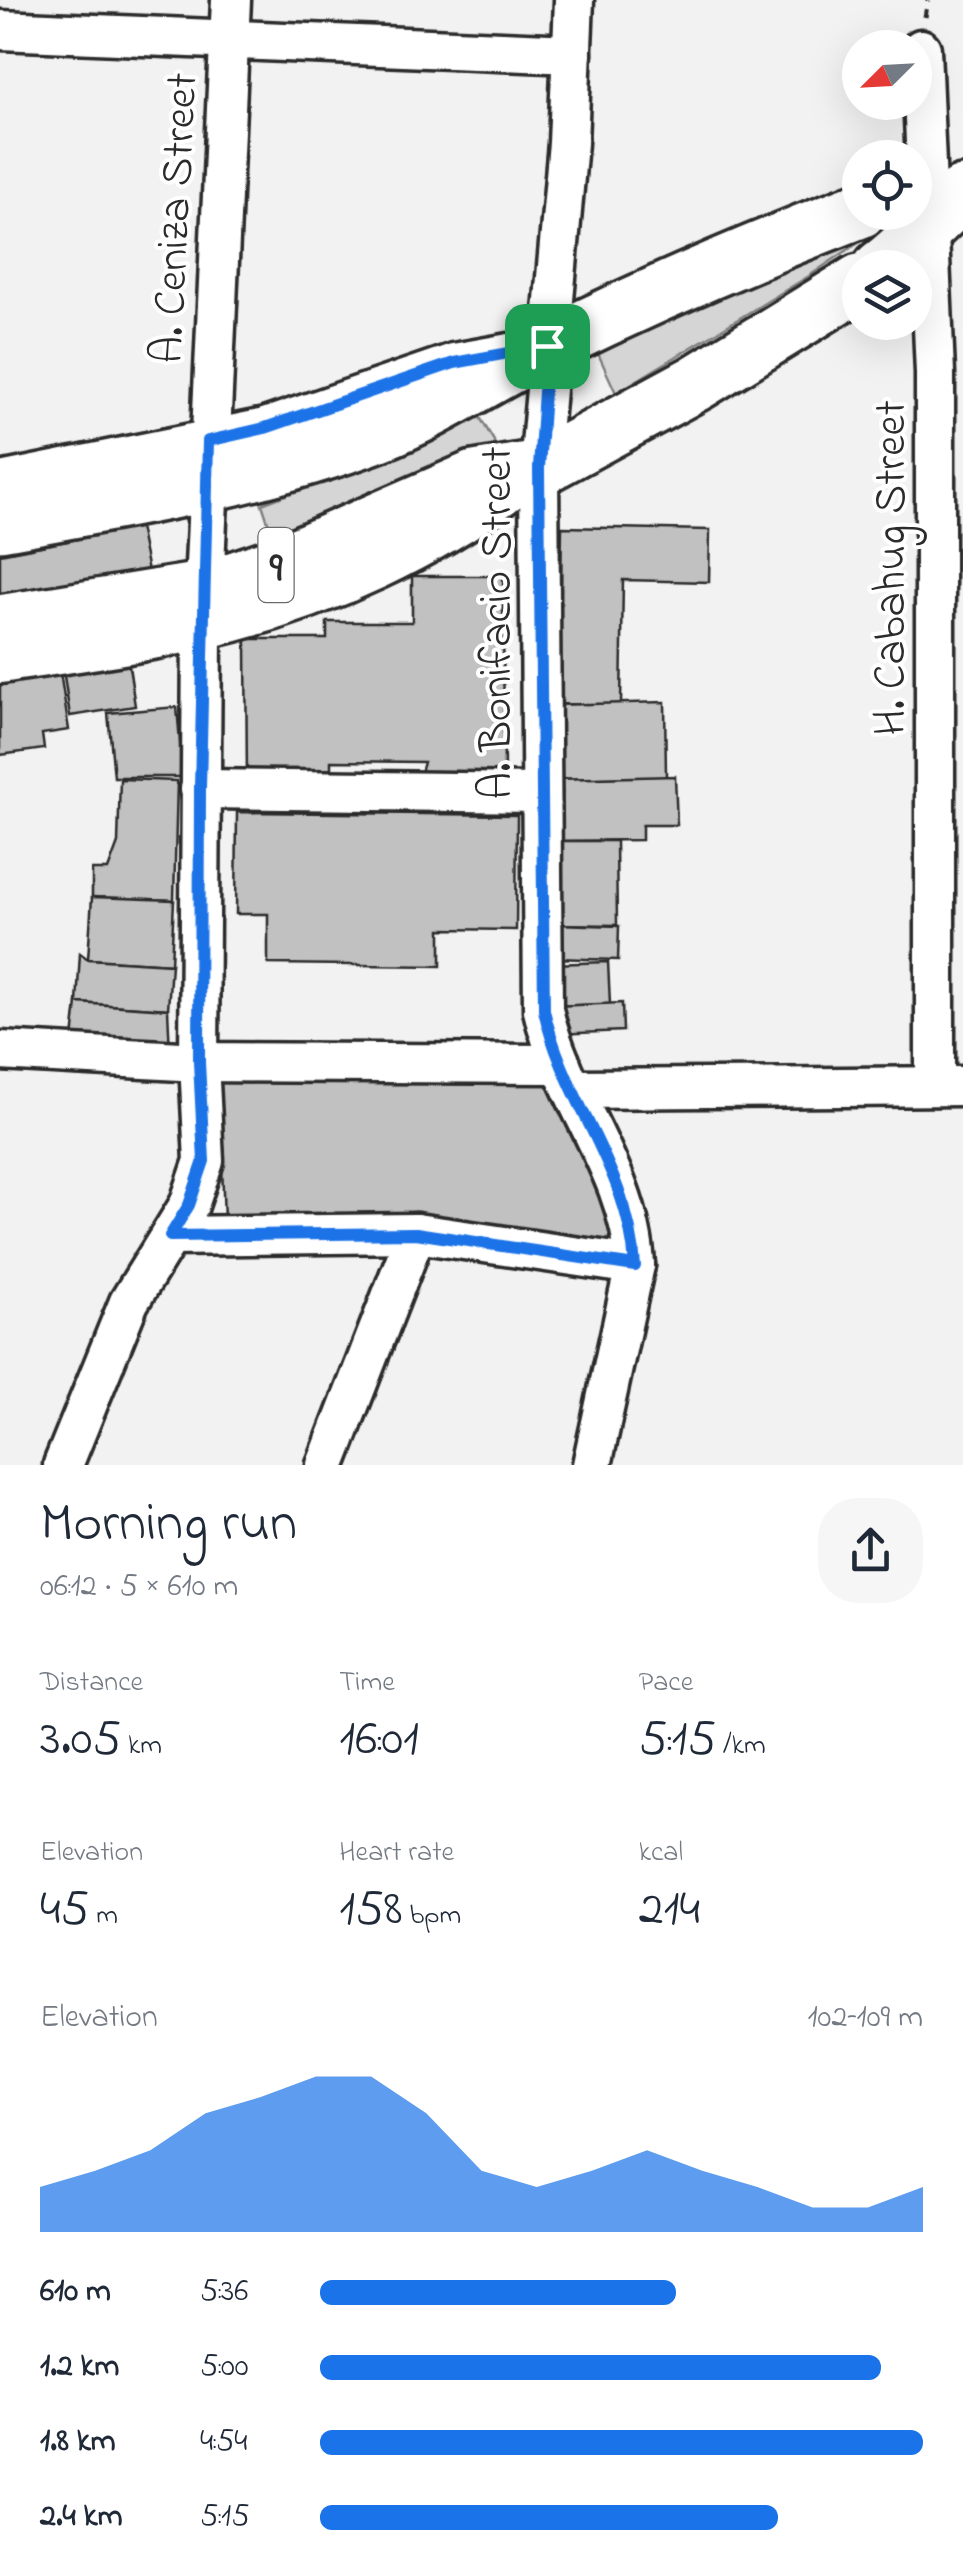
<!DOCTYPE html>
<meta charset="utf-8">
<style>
body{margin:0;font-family:"Indie Flower",sans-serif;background:#f6f6f7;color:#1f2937;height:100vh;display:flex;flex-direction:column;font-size:38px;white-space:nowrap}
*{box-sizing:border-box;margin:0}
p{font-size:32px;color:#747a83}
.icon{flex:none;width:55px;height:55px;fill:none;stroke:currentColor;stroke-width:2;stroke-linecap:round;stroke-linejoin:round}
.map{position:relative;height:1465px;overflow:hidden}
.side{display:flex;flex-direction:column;background:#fff;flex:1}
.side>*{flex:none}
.needle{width:65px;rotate:246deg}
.buttons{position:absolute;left:842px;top:30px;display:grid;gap:20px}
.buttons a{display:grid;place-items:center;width:90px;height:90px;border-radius:50%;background:#fff;box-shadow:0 10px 40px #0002;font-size:50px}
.pin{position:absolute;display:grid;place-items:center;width:85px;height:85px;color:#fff;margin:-42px;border-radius:20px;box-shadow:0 5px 15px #0006}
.round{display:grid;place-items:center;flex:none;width:105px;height:105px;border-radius:40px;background:#f6f6f7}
.overview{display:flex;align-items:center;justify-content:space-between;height:170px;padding:0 40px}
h1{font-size:55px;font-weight:600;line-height:75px}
.metrics{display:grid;grid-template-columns:repeat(3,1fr);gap:15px;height:170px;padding:10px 40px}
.metrics div{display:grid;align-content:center}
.metrics b{font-size:50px;font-weight:600}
.metrics small{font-size:28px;font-weight:400}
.metrics p{font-size:28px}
.chart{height:280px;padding:20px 40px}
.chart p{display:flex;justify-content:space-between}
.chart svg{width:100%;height:180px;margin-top:10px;fill:#1a73e8;opacity:.7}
ul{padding:0 40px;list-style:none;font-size:32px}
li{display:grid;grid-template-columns:160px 120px 1fr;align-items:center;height:75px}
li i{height:25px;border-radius:12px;background:#1a73e8}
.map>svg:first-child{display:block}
.green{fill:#d5d5d5;stroke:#808080;stroke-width:2.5}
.building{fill:#c1c1c1;stroke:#2b2b2b;stroke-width:2.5}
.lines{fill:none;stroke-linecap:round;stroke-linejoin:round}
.minor-casing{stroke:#2b2b2b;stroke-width:45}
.highway-casing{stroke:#2b2b2b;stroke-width:62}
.path{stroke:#2b2b2b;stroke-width:5;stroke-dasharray:8 8;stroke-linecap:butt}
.minor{stroke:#fff;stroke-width:38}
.highway{stroke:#fff;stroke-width:55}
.route-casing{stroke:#fff;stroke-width:20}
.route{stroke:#1a73e8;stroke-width:12}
.labels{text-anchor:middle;stroke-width:8;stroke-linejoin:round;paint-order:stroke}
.shield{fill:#fff;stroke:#6b6b6b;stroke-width:2.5}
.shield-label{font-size:42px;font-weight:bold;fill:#2b2b2b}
.street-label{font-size:45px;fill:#2b2b2b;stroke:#fff}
</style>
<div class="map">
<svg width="963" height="1465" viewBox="0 0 963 1465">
<rect width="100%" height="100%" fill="#f2f2f2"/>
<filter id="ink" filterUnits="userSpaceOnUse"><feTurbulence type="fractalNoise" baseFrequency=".01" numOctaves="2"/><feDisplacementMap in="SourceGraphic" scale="20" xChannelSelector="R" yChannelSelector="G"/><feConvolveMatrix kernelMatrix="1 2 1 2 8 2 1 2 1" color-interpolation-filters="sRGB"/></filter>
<g filter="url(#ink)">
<g class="green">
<polygon points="903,213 809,276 616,393 595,347"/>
<polygon points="478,414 494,441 495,453 275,543 262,504 379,459"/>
</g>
<g class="building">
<polygon points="139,527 148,571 0,600 0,554"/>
<polygon points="562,527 710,530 709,582 623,580 621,705 559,704"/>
<polygon points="412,576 503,576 504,783 418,783 424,762 331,761 331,786 247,786 246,639 327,639 327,622 412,622"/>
<polygon points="128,659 135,706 70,716 63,669"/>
<polygon points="60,672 69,730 42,734 44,749 0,755 0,681"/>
<polygon points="665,702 666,777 555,779 553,705"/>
<polygon points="177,707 183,777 114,777 108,713"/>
<polygon points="675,776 677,825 642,825 642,840 556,841 555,779"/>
<polygon points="120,779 177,781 174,900 92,897 92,870 108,870 118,843"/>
<polygon points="237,812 517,815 516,930 441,929 441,966 268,964 268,914 236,914"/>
<polygon points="556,841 616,841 617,925 555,924"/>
<polygon points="92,897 174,900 171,964 88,959"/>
<polygon points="555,924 619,926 618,960 555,958"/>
<polygon points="80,953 88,959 171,964 168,1009 77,1003"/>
<polygon points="608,962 610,1004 554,1006 553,964"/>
<polygon points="77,1003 168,1009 170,1053 73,1039"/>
<polygon points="622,1003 623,1031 556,1034 554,1006"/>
<polygon points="219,1078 547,1078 595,1182 614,1242 411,1219 224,1221"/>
</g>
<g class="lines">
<g class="minor-casing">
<g id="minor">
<path d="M 574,0 L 568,143 L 539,468 L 543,1010 C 563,1099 630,1171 635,1265 L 592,1465"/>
<polyline points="0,30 572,54"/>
<polyline points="921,49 935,373 935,1086"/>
<polyline points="0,482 265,428 454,363 510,353"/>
<path d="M 0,664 C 67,653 136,645 202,630 C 321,603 441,548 535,471"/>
<polyline points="200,789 541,793"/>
<polyline points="0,1051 199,1062 561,1064"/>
<polyline points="575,1089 963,1086"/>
<polyline points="171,1236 416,1233 635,1265"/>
<polyline points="63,1465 129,1302 189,1205 204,1161 199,1062 202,630 231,0"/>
<polyline points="326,1465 416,1233"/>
</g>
</g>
<g class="highway-casing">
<g id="highway">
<path d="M 881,268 C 911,246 933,217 963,194"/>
<path d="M 0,523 C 129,500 254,480 377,434 C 440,410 493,372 553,343 C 653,294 756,250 860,210"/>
<polyline points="0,623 203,590 274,566 474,479 539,468 696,383 860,282"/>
</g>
</g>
<polyline class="path" points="925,17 928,0"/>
<use href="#minor" class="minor"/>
<use href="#highway" class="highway"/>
</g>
</g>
<g class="lines" filter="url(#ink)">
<g class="route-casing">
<path id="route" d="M 547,346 L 539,468 L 544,1010 C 563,1099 630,1171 635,1266 L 416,1233 L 170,1236 L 189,1205 L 204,1161 L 199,1062 L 200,788 L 208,441 L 265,428 L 454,363 Z"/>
</g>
<use href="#route" class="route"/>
</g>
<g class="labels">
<rect class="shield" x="258.5" y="528" width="35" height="74" rx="8"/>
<g class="shield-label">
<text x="276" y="580">9</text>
</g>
<g class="street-label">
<text transform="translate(172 218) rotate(-87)" y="16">A. Ceniza Street</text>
<text transform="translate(888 568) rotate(-90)" y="16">H. Cabahug Street</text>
<text transform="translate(494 623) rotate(-90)" y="16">A. Bonifacio Street</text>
</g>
</g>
</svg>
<div class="buttons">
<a><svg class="needle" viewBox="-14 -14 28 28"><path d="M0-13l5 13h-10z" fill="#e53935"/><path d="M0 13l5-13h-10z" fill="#747a83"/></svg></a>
<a><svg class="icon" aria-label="locate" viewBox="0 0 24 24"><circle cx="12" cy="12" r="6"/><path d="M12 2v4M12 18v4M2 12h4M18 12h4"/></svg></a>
<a><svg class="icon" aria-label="layers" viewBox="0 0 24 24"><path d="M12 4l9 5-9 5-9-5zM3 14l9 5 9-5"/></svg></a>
</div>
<div class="pin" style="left:547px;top:346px;background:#1e9e55"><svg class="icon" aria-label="arrive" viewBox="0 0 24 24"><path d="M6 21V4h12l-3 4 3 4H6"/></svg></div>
</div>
<section class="side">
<div class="overview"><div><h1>Morning run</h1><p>06:12 · 5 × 610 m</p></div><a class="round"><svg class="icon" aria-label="share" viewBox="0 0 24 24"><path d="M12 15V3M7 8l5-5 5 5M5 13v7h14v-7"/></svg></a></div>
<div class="metrics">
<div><p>Distance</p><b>3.05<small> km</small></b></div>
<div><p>Time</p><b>16:01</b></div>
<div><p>Pace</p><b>5:15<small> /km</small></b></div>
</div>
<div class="metrics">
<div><p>Elevation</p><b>45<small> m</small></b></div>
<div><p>Heart rate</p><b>158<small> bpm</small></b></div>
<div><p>kcal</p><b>214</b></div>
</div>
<div class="chart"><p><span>Elevation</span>102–109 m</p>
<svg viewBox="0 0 160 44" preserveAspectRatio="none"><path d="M0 44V33L10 29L20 24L30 15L40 11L50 6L60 6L70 15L80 29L90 33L100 29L110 24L120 29L130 33L140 38L150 38L160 33V44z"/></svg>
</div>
<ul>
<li><b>610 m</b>5:36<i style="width:59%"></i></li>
<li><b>1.2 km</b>5:00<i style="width:93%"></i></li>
<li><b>1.8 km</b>4:54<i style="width:100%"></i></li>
<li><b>2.4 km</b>5:15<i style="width:76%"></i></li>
</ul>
</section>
